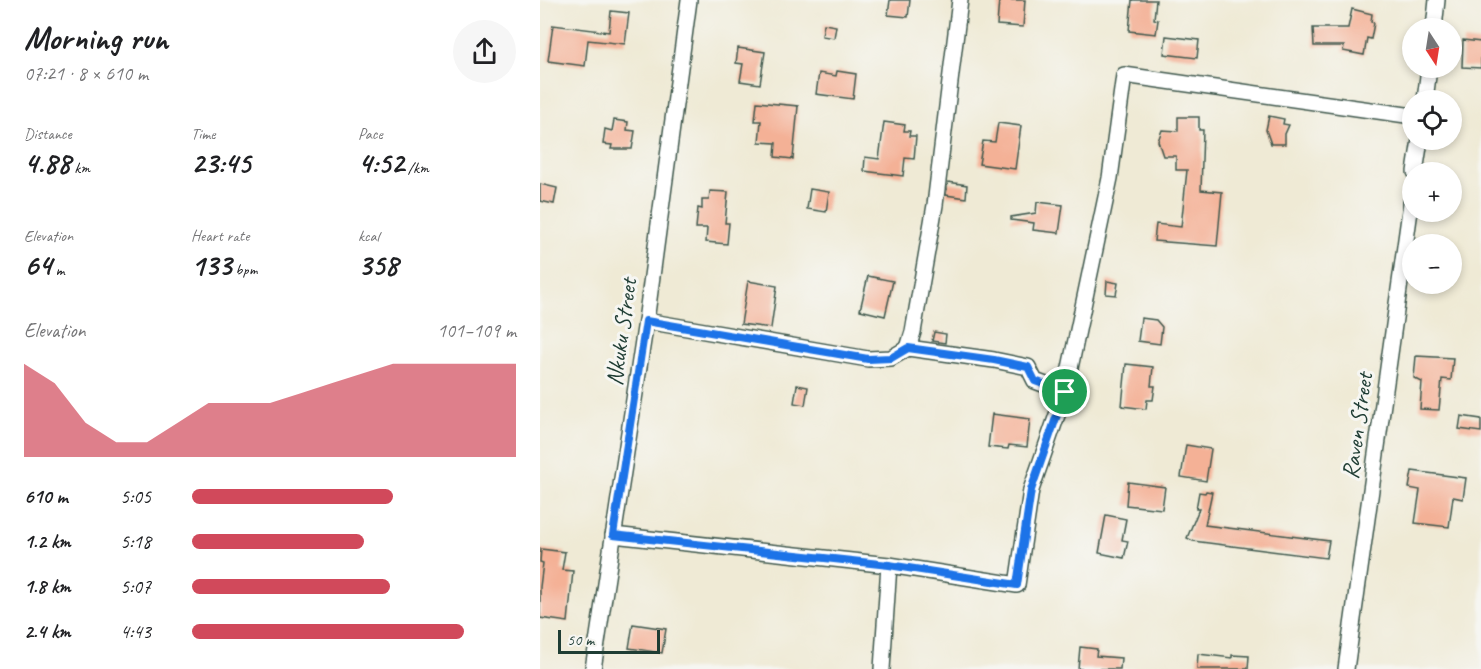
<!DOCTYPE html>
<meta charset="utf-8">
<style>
body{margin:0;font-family:Caveat,sans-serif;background:#f6f6f6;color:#202124;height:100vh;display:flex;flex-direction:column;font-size:22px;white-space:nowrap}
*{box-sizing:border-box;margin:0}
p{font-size:20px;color:#757577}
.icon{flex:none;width:33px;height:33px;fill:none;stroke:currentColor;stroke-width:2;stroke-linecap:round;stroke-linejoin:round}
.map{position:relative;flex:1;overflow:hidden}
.panel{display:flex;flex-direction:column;background:#fff;width:540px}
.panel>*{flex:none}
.needle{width:39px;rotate:168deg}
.controls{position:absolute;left:862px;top:18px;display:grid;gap:12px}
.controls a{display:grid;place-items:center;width:60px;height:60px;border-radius:50%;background:#fff;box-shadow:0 3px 9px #0003;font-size:30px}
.scale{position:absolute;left:18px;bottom:15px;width:102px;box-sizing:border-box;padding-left:6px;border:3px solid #1f3d34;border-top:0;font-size:16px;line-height:21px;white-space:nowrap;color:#1f3d34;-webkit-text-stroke:4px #f6f6f2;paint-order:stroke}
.pin{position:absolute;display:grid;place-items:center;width:51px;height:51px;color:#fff;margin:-26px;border:3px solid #fff;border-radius:50%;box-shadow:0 2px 6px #0007}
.round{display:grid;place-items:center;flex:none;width:63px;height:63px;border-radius:32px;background:#f6f6f6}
.overview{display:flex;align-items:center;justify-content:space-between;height:102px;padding:0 24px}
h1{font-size:33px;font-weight:700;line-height:45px}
.metrics{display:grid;grid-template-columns:repeat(3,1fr);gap:9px;height:102px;padding:6px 24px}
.metrics div{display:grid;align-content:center}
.metrics b{font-size:30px;font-weight:700}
.metrics small{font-size:16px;font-weight:400}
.metrics p{font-size:16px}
.chart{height:168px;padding:12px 24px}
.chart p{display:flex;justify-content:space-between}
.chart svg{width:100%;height:108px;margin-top:6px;fill:#d1495b;opacity:.7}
ul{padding:0 24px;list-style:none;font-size:20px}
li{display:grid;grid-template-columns:96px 72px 1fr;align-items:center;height:45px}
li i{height:15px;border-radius:8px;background:#d1495b}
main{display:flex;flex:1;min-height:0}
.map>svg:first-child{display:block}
.building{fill:#f4b196}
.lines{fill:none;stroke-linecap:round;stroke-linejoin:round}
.street-casing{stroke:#3e574c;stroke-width:18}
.street{stroke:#fff;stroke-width:15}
.route-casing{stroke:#fff;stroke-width:12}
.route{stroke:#1a73e8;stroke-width:8}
.labels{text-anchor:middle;stroke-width:6;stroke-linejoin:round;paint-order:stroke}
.street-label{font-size:24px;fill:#1f3d34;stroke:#f6f6f2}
</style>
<main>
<section class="panel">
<div class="overview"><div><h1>Morning run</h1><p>07:21 · 8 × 610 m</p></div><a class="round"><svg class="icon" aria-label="share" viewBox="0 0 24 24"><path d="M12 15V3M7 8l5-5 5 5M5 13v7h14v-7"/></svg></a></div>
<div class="metrics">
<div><p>Distance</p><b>4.88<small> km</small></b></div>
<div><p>Time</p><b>23:45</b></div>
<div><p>Pace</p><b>4:52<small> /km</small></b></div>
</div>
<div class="metrics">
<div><p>Elevation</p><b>64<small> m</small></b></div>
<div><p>Heart rate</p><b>133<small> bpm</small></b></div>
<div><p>kcal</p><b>358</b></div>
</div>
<div class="chart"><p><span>Elevation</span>101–109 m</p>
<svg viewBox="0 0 160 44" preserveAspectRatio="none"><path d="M0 44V6L10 14L20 30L30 38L40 38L50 30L60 22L70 22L80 22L90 18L100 14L110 10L120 6L130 6L140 6L150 6L160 6V44z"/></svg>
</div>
<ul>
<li><b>610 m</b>5:05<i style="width:62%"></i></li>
<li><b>1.2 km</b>5:18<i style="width:53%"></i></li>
<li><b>1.8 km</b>5:07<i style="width:61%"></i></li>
<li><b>2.4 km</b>4:43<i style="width:84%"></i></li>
</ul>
</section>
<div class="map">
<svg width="941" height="669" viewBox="0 0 941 669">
<rect width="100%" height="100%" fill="#f6f6f2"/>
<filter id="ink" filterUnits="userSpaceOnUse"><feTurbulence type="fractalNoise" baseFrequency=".0167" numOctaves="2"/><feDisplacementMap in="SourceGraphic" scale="12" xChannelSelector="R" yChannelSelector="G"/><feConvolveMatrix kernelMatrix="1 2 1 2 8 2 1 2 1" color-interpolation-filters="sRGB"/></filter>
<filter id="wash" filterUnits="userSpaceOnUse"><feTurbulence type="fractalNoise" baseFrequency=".008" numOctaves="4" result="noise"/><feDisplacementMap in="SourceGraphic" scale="24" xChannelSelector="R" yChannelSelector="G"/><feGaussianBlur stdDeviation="1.35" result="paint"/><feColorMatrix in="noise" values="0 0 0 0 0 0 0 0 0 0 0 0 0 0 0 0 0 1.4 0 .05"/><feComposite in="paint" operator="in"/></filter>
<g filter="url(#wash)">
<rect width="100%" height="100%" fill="#efead5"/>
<g id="blocks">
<g class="building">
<polygon points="350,0 370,0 368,17 348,15"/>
<polygon points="459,0 485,0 483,27 457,25"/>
<polygon points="592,0 616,0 614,19 618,20 616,34 589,31"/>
<polygon points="812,9 832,14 831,22 834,23 831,39 827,38 824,55 803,51 804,46 774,46 773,28 808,28"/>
<polygon points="71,11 89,13 85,44 48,40 45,66 8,61 13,25 69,32"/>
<polygon points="284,24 296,26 294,38 282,36"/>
<polygon points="626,36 659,40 657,58 624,54"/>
<polygon points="923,40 941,42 941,68 922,67"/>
<polygon points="198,48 225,52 220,84 200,81 203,64 196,63"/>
<polygon points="297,71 316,74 313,99 276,94 279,73 296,76"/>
<polygon points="217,102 258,106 253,159 235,157 236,143 219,142 221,121 215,121"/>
<polygon points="729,116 744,119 743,124 749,125 745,134 745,144 731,144 726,130"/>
<polygon points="638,117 659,117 659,130 663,130 661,190 682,192 677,246 614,241 616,224 641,227 647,170 636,170 636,156 623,156 618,141 622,130 638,131"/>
<polygon points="74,120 88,122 87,130 95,131 92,149 71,149 72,145 63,144 65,129 72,131"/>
<polygon points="344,122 365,125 364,131 370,131 369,136 376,136 374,159 365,158 363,176 324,171 325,157 339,159"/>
<polygon points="458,123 481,126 475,169 439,164 443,141 455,142"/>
<polygon points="408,182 427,185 426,198 406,195"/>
<polygon points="0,184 17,188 14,204 0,201"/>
<polygon points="270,189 289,192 286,212 267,209"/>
<polygon points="170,191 188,192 185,223 189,223 187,244 166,242 167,228 156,228 158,208 162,209 162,200 169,200"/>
<polygon points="497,202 523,205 519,233 493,230 494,223 471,220 471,217 496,213"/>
<polygon points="328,276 353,281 345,316 320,310"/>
<polygon points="208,281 237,286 231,328 201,324"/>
<polygon points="567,281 578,283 576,295 566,294"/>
<polygon points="601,318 616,320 622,327 620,344 598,341"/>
<polygon points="394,332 406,334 405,343 392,341"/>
<polygon points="876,356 913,358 911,380 902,379 899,410 880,409 882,382 874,378"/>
<polygon points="586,364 613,367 611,386 615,386 613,400 607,400 606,409 582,406"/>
<polygon points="257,385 268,387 265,405 254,403"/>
<polygon points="452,414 490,419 487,447 469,445 468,449 448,447"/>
<polygon points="921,416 941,419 941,432 919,429"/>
<polygon points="646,445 671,449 666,481 641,477"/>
<polygon points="872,471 926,478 923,499 913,497 909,527 875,523 880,490 869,488"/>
<polygon points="588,482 625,487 622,509 586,505"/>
<polygon points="666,491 672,492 665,525 789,541 786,558 653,541 647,538 659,509 656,509 659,492 665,493"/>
<polygon points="566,515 586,519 582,540 588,541 584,558 559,553"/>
<polygon points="1,549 25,552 22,570 33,571 28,622 0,618 0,587 3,563 0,562"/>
<polygon points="93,624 126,629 122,653 89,648"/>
<polygon points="540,647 557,649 556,656 581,658 580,669 538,669"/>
<polygon points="658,654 692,658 692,655 709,656 708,669 657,669"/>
</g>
</g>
</g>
<g filter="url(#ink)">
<use href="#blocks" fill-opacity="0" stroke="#3e574c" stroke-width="1.5"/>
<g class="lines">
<g class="street-casing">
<g id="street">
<polyline points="894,28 897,0"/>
<polyline points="885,100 889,68"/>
<polyline points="875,172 880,140"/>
<polyline points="106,321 328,359 351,358 368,348 373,332 395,205 420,0"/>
<polyline points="368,348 454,360 488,367 495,381 525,392"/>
<polyline points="73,535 349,565 477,585 491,490 525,392 570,178 584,75 873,116"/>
<polyline points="53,669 106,321 149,0"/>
<polyline points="342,669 349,565"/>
<polyline points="806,669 873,189"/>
</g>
</g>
<use href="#street" class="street"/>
</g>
</g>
<g class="lines" filter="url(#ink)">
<g class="route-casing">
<polygon id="route" points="106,321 328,359 351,358 368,348 454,360 488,367 495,381 525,392 491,490 477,585 349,565 73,535"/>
</g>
<use href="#route" class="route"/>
</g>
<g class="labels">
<g class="street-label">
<text transform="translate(81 332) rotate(-82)" y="8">Nkuku Street</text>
<text transform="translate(817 426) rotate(-82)" y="8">Raven Street</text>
</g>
</g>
</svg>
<div class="controls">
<a><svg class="needle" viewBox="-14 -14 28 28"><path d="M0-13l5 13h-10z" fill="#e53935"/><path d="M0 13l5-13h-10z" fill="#757577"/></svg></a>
<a><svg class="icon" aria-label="locate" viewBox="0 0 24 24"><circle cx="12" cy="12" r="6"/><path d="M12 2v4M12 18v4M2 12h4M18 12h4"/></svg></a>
<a>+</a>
<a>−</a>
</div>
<div class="scale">50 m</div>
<div class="pin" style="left:525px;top:392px;background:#1e9e55"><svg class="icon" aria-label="arrive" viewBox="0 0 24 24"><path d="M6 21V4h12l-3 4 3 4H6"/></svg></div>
</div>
</main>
